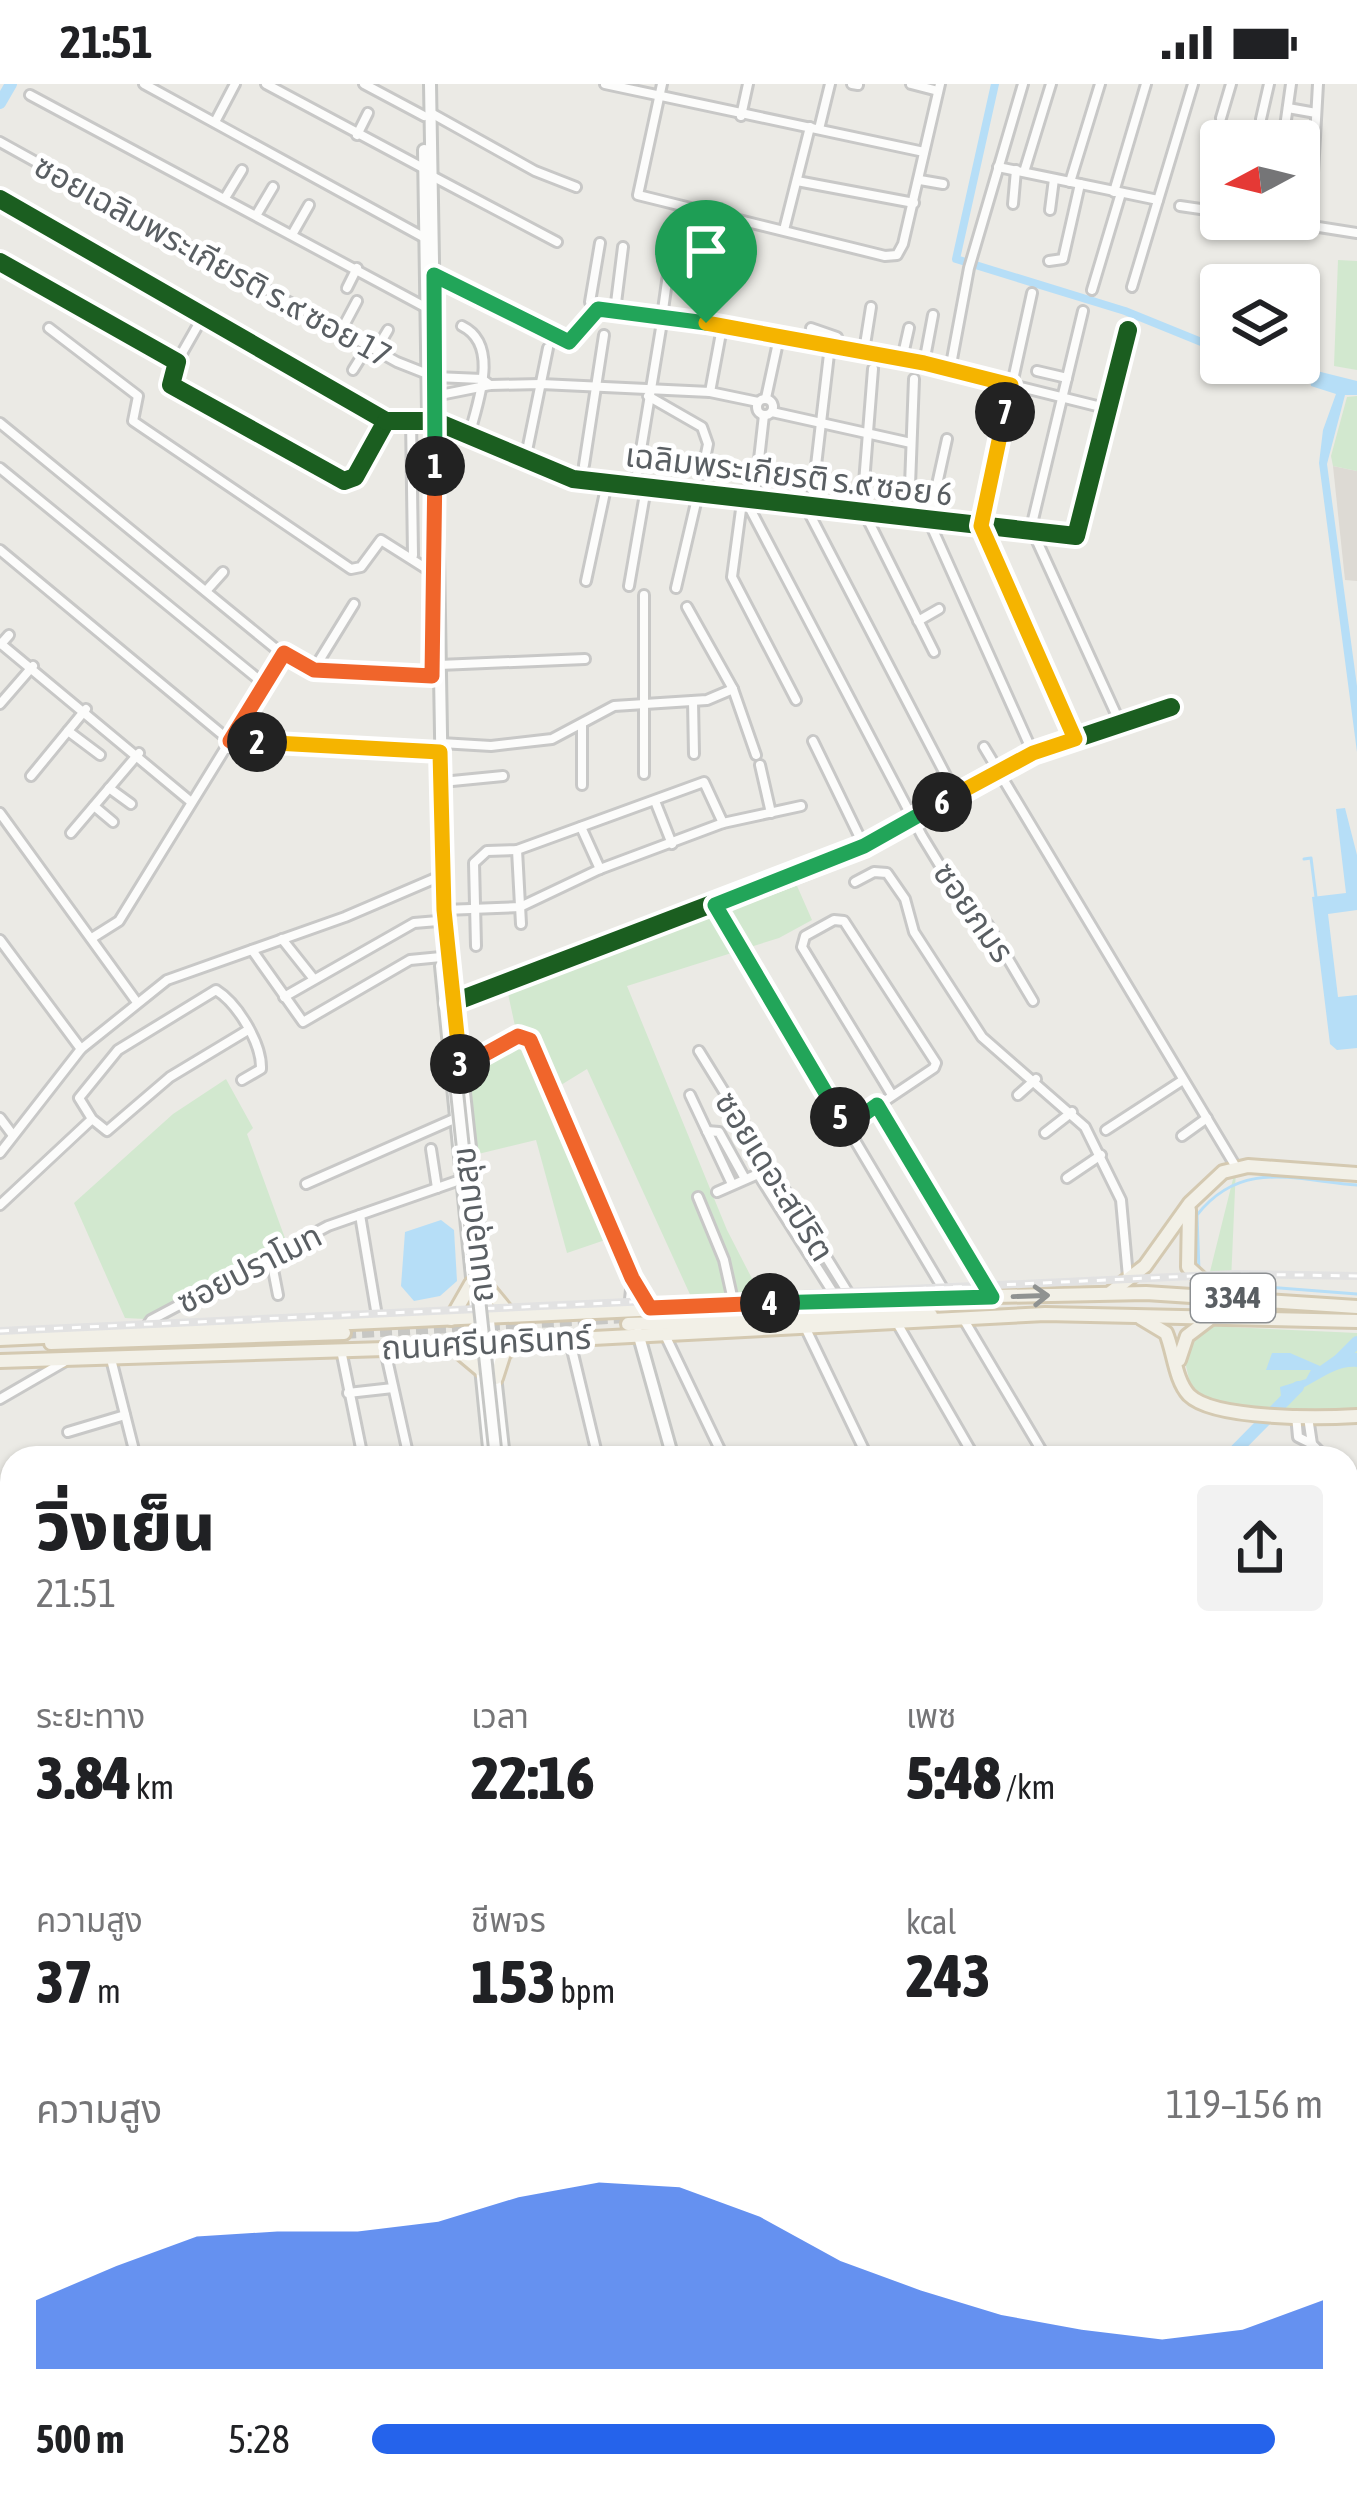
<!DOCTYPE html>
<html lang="th">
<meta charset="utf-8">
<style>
body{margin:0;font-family:"Asap Condensed","Noto Sans Thai",sans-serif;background:#f2f2f2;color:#202124;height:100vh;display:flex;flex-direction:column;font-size:45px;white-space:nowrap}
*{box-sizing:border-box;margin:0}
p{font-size:39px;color:#757577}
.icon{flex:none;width:66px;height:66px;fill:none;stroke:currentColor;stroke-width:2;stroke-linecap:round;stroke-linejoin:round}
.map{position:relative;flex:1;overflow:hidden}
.panel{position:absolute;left:0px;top:1362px;width:1359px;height:1065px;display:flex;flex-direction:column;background:#fff;border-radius:36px 36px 0 0;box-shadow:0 3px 9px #0004}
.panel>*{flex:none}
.needle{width:78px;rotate:263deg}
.buttons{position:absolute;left:1200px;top:36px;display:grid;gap:24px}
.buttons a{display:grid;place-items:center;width:120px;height:120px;border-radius:12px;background:#fff;box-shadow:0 3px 9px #0004;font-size:60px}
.pin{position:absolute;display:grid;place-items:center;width:102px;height:102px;color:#fff;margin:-123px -51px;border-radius:50% 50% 50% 0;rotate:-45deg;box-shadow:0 0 12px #0007}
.pin .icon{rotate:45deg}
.km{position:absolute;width:60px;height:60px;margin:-30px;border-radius:50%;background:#222;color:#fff;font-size:33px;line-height:60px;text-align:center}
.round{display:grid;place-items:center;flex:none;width:126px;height:126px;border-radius:12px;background:#f2f2f2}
.overview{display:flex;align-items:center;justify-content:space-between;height:204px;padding:0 36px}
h1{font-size:66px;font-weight:800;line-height:90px}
.stats{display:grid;grid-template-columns:repeat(3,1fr);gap:18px;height:204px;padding:12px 36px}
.stats div{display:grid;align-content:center}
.stats b{font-size:60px;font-weight:800}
.stats small{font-size:33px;font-weight:400}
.stats p{font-size:33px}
.chart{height:336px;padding:24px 36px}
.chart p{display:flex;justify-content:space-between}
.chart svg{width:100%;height:216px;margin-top:12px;fill:#2563eb;opacity:.7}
ul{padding:0 36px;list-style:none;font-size:39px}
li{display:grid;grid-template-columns:192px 144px 1fr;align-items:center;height:90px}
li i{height:30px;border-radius:15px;background:#2563eb}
.status{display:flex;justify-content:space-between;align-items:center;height:84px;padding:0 60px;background:#fff;direction:ltr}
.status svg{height:33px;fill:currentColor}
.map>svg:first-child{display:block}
.commercial{fill:#f6f0dc}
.education{fill:#dddad4}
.green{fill:#d2e8cf}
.water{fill:#b6def7}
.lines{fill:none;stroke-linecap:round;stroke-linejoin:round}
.stream{stroke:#b6def7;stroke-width:3}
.canal{stroke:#b6def7;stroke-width:8}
.river{stroke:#b6def7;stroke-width:12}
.primary-tunnel{stroke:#c7c7c4;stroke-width:12;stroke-dasharray:12 6;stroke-linecap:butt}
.street-casing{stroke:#c8c8c7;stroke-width:14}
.secondary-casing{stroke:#c6c7c5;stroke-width:16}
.primary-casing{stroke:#d4c9b1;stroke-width:18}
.street{stroke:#fcfcfb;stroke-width:8}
.secondary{stroke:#fcfcfb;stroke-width:10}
.primary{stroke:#f2f0e7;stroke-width:12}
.rail-casing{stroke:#e2e2e2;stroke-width:8}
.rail{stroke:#fff;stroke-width:3;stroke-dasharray:9;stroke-linecap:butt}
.secondary-bridge-casing{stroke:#c6c7c5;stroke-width:16;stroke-linecap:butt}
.secondary-bridge{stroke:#fcfcfb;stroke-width:10}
.cycleway-casing{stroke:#fff;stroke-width:26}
.cycleway{stroke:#1b5e20;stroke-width:18}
.oneway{stroke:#8f9291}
.split-1-casing{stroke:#fff;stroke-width:24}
.split-2-casing{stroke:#fff;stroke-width:24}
.split-3-casing{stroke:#fff;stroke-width:24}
.split-4-casing{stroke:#fff;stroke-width:24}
.split-5-casing{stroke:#fff;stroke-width:24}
.split-6-casing{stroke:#fff;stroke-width:24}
.split-7-casing{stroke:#fff;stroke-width:24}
.split-8-casing{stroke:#fff;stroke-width:24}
.split-1{stroke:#22a559;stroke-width:15}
.split-2{stroke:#f0652b;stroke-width:15}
.split-3{stroke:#f5b400;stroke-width:15}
.split-4{stroke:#f0652b;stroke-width:15}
.split-5{stroke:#22a559;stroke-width:15}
.split-6{stroke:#22a559;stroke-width:15}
.split-7{stroke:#f5b400;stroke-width:15}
.split-8{stroke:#f5b400;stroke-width:15}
.labels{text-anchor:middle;stroke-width:10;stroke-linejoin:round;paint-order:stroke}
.shield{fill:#fff;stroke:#8c8f92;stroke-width:3}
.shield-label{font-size:30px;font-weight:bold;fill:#5a5f63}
.street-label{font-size:33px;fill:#5a5f63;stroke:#fff}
</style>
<div class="status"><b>21:51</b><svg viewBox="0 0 49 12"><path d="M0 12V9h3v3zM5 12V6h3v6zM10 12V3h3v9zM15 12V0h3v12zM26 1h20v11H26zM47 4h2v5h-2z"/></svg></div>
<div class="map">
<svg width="1357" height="2426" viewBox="0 0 1357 2426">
<rect width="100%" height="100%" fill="#ebeae5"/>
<polygon class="commercial" points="1347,2039 1357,2040 1357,2167 1347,2165"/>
<polygon class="education" points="1333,382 1357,387 1357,497 1345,496"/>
<g class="green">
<polygon points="1338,176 1357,177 1357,286 1334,282"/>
<polygon points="1357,312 1357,387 1333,382 1331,372 1347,313"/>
<polygon points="794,795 812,836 779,854 627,902 727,1146 763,1216 693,1217 587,985 556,1004 530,948 515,942 507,905"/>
<polygon points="516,954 608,1155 567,1169 536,1056 474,1071 465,987"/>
<polygon points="226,995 253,1044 247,1050 286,1157 145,1235 125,1234 74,1119 173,1030"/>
<path d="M 1236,1083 L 1229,1243 L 1357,1249 L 1357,1324 C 1309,1330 1230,1334 1191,1304 L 1184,1273 L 1194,1252 Z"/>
</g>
<g class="water">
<polygon points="1309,285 1357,297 1357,311 1345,311 1327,380 1357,602 1357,668 1319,379 1323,346 1336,310 1311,302"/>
<polygon points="1345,724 1357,771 1357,826 1328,830 1338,913 1357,911 1357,964 1337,966 1330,960 1312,813 1346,809 1336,725"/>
<polygon points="441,1136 454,1146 457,1197 440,1212 414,1217 401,1202 405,1148"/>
<path d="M 1340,1268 L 1357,1269 L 1357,1283 C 1331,1280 1307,1308 1281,1312 L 1280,1303 L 1306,1295 L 1311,1286 L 1266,1286 L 1272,1269 L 1290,1269 L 1320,1282 Z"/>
</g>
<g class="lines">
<g class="stream">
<polyline points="1304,775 1311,774 1316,813"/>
<path d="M 1199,1187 L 1197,1131 C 1241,1075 1294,1096 1357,1101"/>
<polyline points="1216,1199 1357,1210"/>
</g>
<g class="canal">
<polyline points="995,0 956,175 1125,227 1221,266"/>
<polyline points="1257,279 1319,297"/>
<polyline points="0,1993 11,2047"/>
</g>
<g class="river">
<polyline points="0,19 11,0"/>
<polyline points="1340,1275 1357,1258"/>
<polyline points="1228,1374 1298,1303"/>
<polyline points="0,2050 12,2047"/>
</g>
<polyline class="primary-tunnel" points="344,1249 627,1233"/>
<g class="street-casing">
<g id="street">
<polyline points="144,0 425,154"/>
<polyline points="266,0 423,84"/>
<polyline points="364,0 424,32"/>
<polyline points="605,0 924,68"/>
<polyline points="662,0 638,111 885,172 897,171 903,160 940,0"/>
<polyline points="852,0 858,1"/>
<polyline points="911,0 938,7"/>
<polyline points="30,11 425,223"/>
<polyline points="1288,24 1316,29"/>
<polyline points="431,29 535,87 576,103"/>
<polyline points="741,32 748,0"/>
<polyline points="1221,34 1231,0"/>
<polyline points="1261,35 1269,0"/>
<polyline points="215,38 235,0"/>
<polyline points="819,45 830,0"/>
<polyline points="357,51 368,29"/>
<polyline points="1283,57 1291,0"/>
<polyline points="0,58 397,278 435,293 482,295 490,301"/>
<polyline points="998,83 1158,116"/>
<polyline points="1024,88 1051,0"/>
<polyline points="432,92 557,158"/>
<polyline points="920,96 943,100"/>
<polyline points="797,97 914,119"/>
<polyline points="1070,98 1100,0"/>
<polyline points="1114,108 1146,0"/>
<polyline points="225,114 242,86"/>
<polyline points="0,115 386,337 355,393 344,397 171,301 177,278 0,178"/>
<polyline points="1013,120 1016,86"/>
<polyline points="1180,122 1221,128"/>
<polyline points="1050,126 1054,95"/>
<polyline points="257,130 273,103"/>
<polyline points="1268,135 1357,149"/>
<polyline points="1310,141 1318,0"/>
<polyline points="784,146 810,43"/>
<polyline points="293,149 309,121"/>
<polyline points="1049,177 1063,175 1080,100"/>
<polyline points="434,191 569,258 598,225 924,279 1109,325"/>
<polyline points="1132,203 1193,0"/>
<polyline points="347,204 357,184"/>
<polyline points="1092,206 1121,109"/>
<polyline points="1032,209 981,442 1075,655"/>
<polyline points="598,225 590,218 600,159"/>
<polyline points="615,227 623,163"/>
<polyline points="1083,227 1031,444 1121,641"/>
<polyline points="662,233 670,176"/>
<polyline points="706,239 715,187"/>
<path d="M 462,242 C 501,261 477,320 469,352"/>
<polyline points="49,244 138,312 133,337 351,485 361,483 381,456 430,487"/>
<polyline points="811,244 837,253 838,263"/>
<polyline points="341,247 357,217"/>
<polyline points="376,266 388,246"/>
<polyline points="864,267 871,223"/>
<polyline points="902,275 909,244"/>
<polyline points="177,278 202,234"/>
<polyline points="924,279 933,231"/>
<polyline points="353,286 368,262"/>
<polyline points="950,286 969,184 1023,0"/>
<polyline points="1037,287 1067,294"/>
<polyline points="710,308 721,249"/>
<polyline points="435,312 490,301 541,300 710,308 758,318"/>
<polyline points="648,312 702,343 708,360 702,390"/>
<polyline points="766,314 777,263"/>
<circle cx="765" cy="323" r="8"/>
<polyline points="772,328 911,359"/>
<polyline points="411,335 413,471"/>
<polyline points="386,337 435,337 573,395 1076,452 1128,246"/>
<polyline points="0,339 276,565 313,586 432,592"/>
<polyline points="947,355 929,437 1033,669"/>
<polyline points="528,362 548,264"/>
<polyline points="584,381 604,251"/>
<polyline points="0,384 263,599"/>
<polyline points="637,390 661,244"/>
<polyline points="756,402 764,331"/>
<polyline points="812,416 829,270"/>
<polyline points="742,418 732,493 796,616"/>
<polyline points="747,419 922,752 950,798 988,841 1033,917"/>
<polyline points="862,424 873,285"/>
<polyline points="807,425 955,709"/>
<polyline points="909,428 914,295"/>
<polyline points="866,432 934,568"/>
<polyline points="0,466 230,657"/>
<polyline points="586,497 607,399"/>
<polyline points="629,502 646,404"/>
<polyline points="676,504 698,410"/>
<polyline points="206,507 223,488"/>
<polyline points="687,523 733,605 756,671"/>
<polyline points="918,537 939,525"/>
<polyline points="0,559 190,717"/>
<polyline points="1,560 9,551"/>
<polyline points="439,581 585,575"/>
<polyline points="314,585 354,520"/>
<polyline points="693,617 694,670"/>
<polyline points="0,620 33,582"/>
<polyline points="582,640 582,701"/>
<polyline points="68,647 100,671"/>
<polyline points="230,657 434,668"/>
<polyline points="813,657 864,762"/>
<polyline points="441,659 491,662 552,655 614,622 707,616 733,605"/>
<polyline points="984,663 1236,1083"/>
<polyline points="760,681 771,729"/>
<polyline points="644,690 644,511"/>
<polyline points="31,692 86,625"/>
<polyline points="442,698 503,692"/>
<polyline points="109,704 131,720"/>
<polyline points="655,717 672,760"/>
<polyline points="94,722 113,738"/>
<polyline points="0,729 136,917"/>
<polyline points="581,743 600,785"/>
<polyline points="71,749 139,669"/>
<polyline points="517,766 521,840"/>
<polyline points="855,798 874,788 887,789 905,815 914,848 982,953 1085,1043 1121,1116 1128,1193"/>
<polyline points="715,821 948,1213"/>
<polyline points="444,826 520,823 600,785 723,739 801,722"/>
<polyline points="92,854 119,837 284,569"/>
<polyline points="282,855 313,894"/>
<polyline points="0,856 81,965"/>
<polyline points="476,862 474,779 487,767 517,766 704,698 723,739"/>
<polyline points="252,866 303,938 410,876 441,873"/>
<polyline points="284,913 414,839 438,837"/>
<polyline points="453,918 864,762 1033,669 1171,623"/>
<polyline points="699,967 852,1215"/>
<polyline points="462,983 518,952 530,956 632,1194 650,1224"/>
<path d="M 242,996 L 261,985 C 262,959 237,919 216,906 L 118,966 L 79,1014 L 92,1035 L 107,1047 L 170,993 L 248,946"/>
<polyline points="690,1011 732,1100"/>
<polyline points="1018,1011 1036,995"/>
<polyline points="877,1021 991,1212"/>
<polyline points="0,1034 12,1050"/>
<polyline points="846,1043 934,984 936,979 844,837 834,836 805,852 802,863 892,1011"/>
<polyline points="1106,1046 1183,996"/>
<polyline points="707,1047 719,1048 744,1093"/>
<polyline points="1045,1049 1072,1028"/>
<polyline points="1182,1052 1207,1034"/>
<polyline points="431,1065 437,1104"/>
<polyline points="0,1069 81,965 167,896 345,833 436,794"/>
<polyline points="1067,1094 1101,1071"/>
<polyline points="306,1100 454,1035"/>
<polyline points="717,1108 758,1090 837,1215"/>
<polyline points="698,1113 724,1176 734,1221"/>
<polyline points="0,1121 91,1036"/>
<polyline points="360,1131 378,1238"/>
<polyline points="270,1170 278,1211"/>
<polyline points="629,1225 632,1196"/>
<polyline points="964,1236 1046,1374"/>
<polyline points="897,1239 975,1374"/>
<polyline points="805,1243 868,1374"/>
<polyline points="145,1245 151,1236 328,1142 460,1096"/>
<polyline points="665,1251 724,1374"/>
<polyline points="569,1253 598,1374"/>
<polyline points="341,1266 363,1374"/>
<polyline points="385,1266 409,1374"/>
<polyline points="111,1275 136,1374"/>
<polyline points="348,1309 393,1304"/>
<polyline points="0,1315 64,1278"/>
<polyline points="1296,1331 1298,1353 1312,1360"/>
<polyline points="1308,1333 1312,1360 1326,1374"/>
<polyline points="68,1348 125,1331"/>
<polyline points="1347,1386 1357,1393"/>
<polyline points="1347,1463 1357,1435"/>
<polyline points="0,1475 12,1549"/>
<polyline points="0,1574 12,1572"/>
<polyline points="0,1615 12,1612"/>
<polyline points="0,1657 12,1654"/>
<polyline points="0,1697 12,1695"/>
<polyline points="1347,1713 1357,1717"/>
<polyline points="5,1738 12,1736"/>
<polyline points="0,1752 4,1770"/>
<polyline points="1347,1767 1357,1770"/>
<polyline points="12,1769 1,1775 12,1784"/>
<polyline points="1347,1865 1357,1832"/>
<polyline points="0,1921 12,1918"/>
<polyline points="0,1938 12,1989"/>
<polyline points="1357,2090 1357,2103"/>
<polyline points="0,2096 12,2123"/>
<polyline points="12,2123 1,2133 12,2156"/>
<polyline points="0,2205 12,2229"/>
<polyline points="0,2360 12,2384"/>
<polyline points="0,2400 14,2426"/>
<polyline points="52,2415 57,2426"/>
<polyline points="129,2415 135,2426"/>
<polyline points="181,2415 186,2426"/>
<polyline points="230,2415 236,2426"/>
<polyline points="280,2415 285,2426"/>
<polyline points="325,2415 331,2426"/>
<polyline points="385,2415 390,2426"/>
<polyline points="448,2415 454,2426"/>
<polyline points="490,2415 491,2426"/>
<polyline points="567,2415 568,2426"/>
<polyline points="658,2415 688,2426"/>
<polyline points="725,2415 756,2426"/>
<polyline points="807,2415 812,2426"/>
<polyline points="899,2415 900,2426"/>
<polyline points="406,2426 417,2421"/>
<polyline points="1007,2426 1036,2423"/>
<polyline points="1293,2426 1295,2415"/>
</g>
</g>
<g class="secondary-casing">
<g id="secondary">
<polyline points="430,0 444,826 504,1374"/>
<polyline points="424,66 428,329"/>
<polyline points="441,882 490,1374"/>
<polyline points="638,1249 673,1374"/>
<polyline points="1347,2244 1357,2246"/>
<polyline points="0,2392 12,2387"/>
<polyline points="602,2415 603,2426"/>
</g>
</g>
<g class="primary-casing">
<g id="primary">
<polyline points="1189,1126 1188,1183 1219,1211"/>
<polyline points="487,1203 510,1231"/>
<polyline points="1110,1209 1145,1182 1190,1119 1223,1088 1248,1082 1357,1090"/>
<path d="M 1141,1234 L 1166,1249 C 1174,1268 1175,1296 1189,1311 C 1214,1336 1322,1334 1357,1332"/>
<polyline points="451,1235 471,1200"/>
<polyline points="628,1240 931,1231"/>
<polyline points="0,1255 901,1214 1146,1209 1357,1223"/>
<polyline points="51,1259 344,1249"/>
<polyline points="450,1260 481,1286"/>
<polyline points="1179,1276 1187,1252 1212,1233"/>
<polyline points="0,1277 385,1265 1045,1230 1357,1237"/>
<polyline points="496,1294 504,1269 523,1256"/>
</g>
</g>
<use href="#street" class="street"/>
<use href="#secondary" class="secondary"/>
<use href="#primary" class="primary"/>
<g class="rail-casing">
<polyline id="rail" points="0,1247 1236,1190 1357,1192"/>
</g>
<use href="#rail" class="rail"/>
<g class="secondary-bridge-casing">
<polyline id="secondary-bridge" points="454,980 496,1374"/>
</g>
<use href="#secondary-bridge" class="secondary-bridge"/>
<g class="cycleway-casing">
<g id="cycleway">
<polyline points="0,115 386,337 355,393 344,397 171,301 177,278 0,178"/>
<polyline points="386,337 435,337 573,395 1076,452 1128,246"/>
<polyline points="452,919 864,762 1033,669 1171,623"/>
</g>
</g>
<use href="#cycleway" class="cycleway"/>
</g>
<defs><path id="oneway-shaft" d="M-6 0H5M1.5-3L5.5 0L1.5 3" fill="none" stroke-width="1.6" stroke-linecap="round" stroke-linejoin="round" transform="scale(3)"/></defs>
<use class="oneway" href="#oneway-shaft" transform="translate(1031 1212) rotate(-2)"/>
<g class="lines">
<g class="split-1-casing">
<polyline id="split-1" points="435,382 434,191 569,258 598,225 706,239"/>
</g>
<g class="split-2-casing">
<polyline id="split-2" points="257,658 230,657 284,569 314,586 432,592 435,382"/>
</g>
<g class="split-3-casing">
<polyline id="split-3" points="257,658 440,668 444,826 460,980"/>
</g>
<g class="split-4-casing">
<polyline id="split-4" points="460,980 460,984 518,952 530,956 632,1194 650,1224 770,1219"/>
</g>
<g class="split-5-casing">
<polyline id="split-5" points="770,1219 992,1213 877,1021 846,1043 840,1033"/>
</g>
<g class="split-6-casing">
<polyline id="split-6" points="840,1033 715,821 864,762 942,718"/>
</g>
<g class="split-7-casing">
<polyline id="split-7" points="942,718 1033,669 1075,655 981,442 1005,328"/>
</g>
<g class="split-8-casing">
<polyline id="split-8" points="706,239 924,279 1011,301 1005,328"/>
</g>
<use href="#split-1" class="split-1"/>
<use href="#split-2" class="split-2"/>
<use href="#split-3" class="split-3"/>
<use href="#split-4" class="split-4"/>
<use href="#split-5" class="split-5"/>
<use href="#split-6" class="split-6"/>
<use href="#split-7" class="split-7"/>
<use href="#split-8" class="split-8"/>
</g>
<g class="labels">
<rect class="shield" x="1191" y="1190" width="84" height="48" rx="9"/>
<g class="shield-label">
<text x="1233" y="1224">3344</text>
</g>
<g class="street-label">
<text transform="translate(213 176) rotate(29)" y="12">ซอยเฉลิมพระเกียรติ ร.๙ ซอย 17</text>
<text transform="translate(789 390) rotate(7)" y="12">เฉลิมพระเกียรติ ร.๙ ซอย 6</text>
<text transform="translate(974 828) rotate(55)" y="12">ซอยภมร</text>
<text transform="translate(775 1092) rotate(58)" y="12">ซอยเดอะสปิริต</text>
<text transform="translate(472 1141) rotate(-97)" y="12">ถนนอุดมสุข</text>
<text transform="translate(249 1184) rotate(-27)" y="12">ซอยปราโมท</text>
<text transform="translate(486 1258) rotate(-3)" y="12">ถนนศรีนครินทร์</text>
</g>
</g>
</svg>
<div class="buttons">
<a><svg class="needle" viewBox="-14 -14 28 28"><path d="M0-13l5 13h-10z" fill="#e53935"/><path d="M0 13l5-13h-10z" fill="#757577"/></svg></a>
<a><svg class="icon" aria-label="layers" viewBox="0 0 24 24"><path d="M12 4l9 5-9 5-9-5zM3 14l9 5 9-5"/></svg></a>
</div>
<div class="pin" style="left:706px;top:239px;background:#1e9e55"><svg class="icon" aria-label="arrive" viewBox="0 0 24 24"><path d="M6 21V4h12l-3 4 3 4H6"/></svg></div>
<b class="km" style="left:435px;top:382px">1</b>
<b class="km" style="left:257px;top:658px">2</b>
<b class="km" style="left:460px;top:980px">3</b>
<b class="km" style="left:770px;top:1219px">4</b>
<b class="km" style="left:840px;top:1033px">5</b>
<b class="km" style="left:942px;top:718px">6</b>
<b class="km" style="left:1005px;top:328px">7</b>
<section class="panel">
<div class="overview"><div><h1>วิ่งเย็น</h1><p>21:51</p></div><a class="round"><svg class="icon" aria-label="share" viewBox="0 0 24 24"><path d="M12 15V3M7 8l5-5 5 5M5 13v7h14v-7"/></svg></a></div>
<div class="stats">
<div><p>ระยะทาง</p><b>3.84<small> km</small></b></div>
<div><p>เวลา</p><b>22:16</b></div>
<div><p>เพซ</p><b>5:48<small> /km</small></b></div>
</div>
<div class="stats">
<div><p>ความสูง</p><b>37<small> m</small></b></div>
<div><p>ชีพจร</p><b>153<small> bpm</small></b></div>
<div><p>kcal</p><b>243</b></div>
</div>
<div class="chart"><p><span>ความสูง</span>119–156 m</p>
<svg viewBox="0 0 160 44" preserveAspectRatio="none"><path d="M0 44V30L10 23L20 17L30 16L40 16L50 14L60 9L70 6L80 7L90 13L100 22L110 28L120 33L130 36L140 38L150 36L160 30V44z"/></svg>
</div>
<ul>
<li><b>500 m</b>5:28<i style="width:95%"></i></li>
</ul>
</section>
</div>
